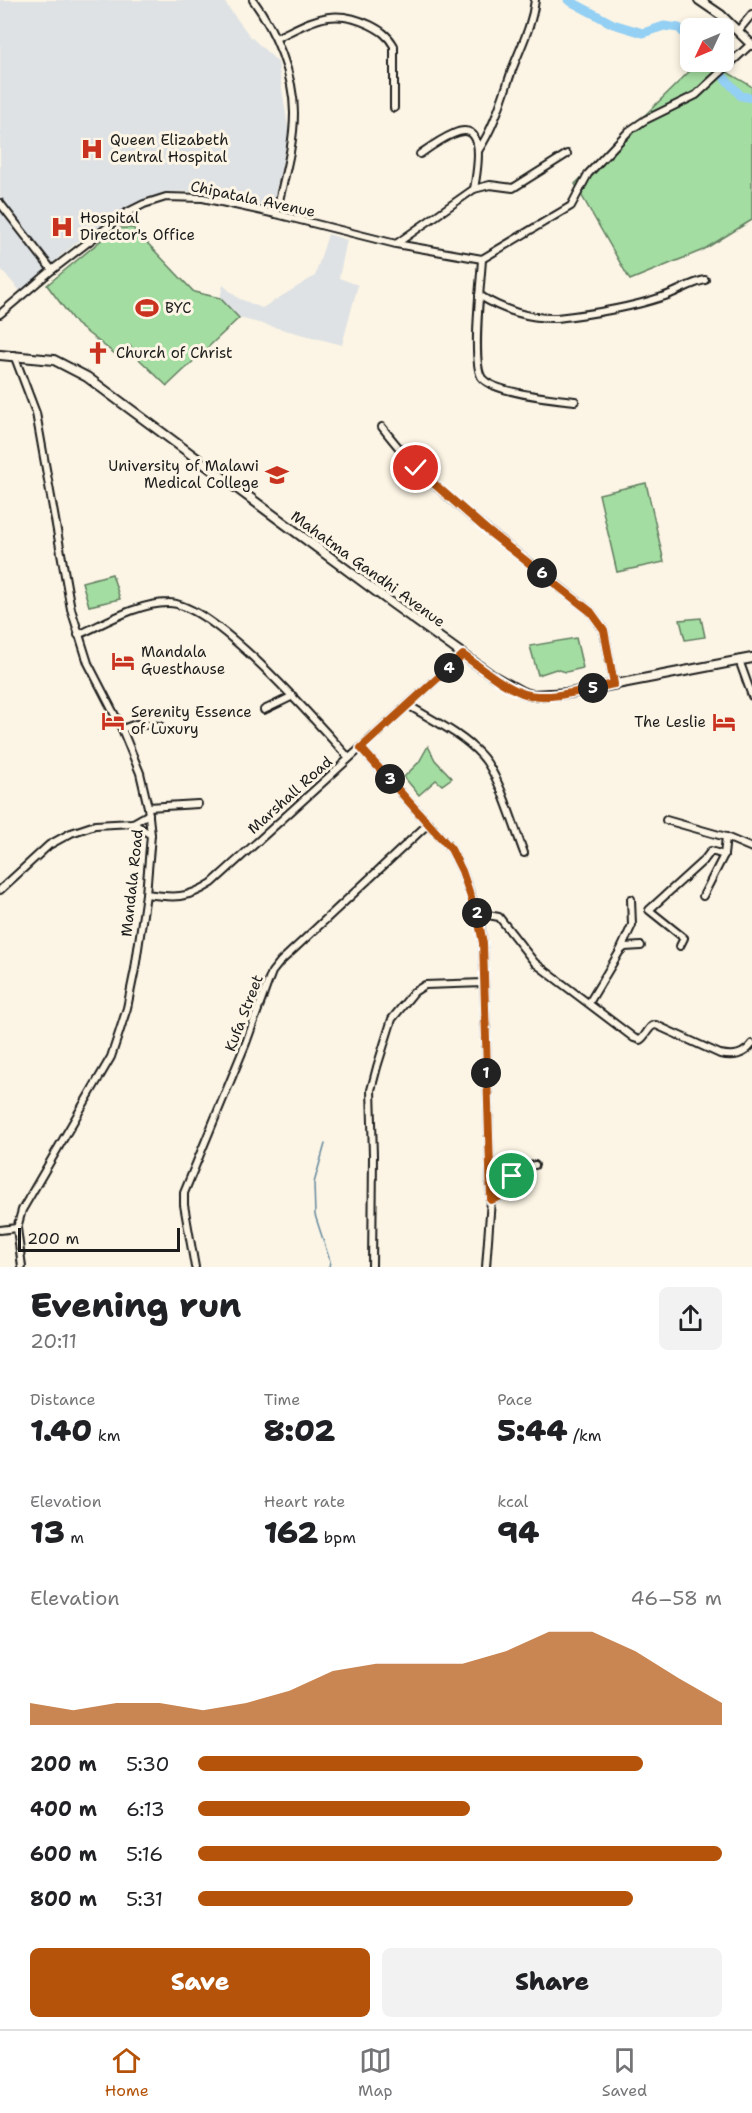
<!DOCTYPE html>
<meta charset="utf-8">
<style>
body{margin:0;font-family:"Shantell Sans",sans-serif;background:#f2f2f2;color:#202124;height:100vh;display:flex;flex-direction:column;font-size:22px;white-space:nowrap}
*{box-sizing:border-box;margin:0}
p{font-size:20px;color:#757577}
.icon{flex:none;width:33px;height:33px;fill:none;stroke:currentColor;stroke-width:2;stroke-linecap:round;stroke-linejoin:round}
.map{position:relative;height:1267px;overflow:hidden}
.drawer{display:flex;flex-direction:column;background:#fff;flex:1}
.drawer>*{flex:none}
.needle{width:39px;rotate:226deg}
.controls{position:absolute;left:680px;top:18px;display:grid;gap:12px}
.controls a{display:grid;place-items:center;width:54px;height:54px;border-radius:9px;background:#fff;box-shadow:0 3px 9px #0003;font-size:30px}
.scale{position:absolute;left:18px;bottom:15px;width:162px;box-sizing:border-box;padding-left:6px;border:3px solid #1c1c1c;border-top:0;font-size:16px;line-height:21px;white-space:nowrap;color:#1c1c1c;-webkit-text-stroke:4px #fcf5e5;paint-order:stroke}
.pin{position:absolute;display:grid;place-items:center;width:51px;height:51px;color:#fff;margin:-26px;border:3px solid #fff;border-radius:50%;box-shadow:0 2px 6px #0007}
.km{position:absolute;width:30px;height:30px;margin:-15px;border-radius:50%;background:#222;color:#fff;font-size:16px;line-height:30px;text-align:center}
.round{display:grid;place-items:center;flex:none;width:63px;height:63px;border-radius:9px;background:#f2f2f2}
.summary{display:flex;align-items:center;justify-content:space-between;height:102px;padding:0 30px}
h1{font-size:33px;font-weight:800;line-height:45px}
.stats{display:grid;grid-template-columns:repeat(3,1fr);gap:9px;height:102px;padding:6px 30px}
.stats div{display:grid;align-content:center}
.stats b{font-size:30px;font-weight:800}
.stats small{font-size:16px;font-weight:400}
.stats p{font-size:16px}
.chart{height:168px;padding:12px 30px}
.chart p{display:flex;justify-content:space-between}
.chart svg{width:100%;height:108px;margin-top:6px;fill:#b45309;opacity:.7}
.primary-button{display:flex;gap:12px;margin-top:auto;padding:12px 30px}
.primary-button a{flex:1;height:69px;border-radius:9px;background:#b45309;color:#fff;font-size:24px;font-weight:800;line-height:69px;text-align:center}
.primary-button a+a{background:#f2f2f2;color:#202124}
ul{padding:0 30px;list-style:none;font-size:20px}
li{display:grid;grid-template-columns:96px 72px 1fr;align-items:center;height:45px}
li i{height:15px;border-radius:8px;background:#b45309}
.dock{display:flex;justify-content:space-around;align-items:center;height:84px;border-top:2px solid #e0e0e0;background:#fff;font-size:16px;color:#757577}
.dock a{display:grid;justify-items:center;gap:3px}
.dock .on{color:#b45309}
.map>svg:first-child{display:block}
.built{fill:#dfe2e4}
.green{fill:#a4dda2;stroke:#607c5f;stroke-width:1.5}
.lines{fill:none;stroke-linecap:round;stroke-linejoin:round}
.stream{stroke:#64879e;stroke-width:1.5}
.river{stroke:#94cff4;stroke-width:9}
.minor-casing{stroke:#1c1c1c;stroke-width:10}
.major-casing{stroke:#1c1c1c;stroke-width:12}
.minor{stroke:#fcf5e5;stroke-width:6}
.major{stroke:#fcf5e5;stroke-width:8}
.route-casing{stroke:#fff;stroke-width:12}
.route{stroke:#b45309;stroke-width:8}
.labels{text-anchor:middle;stroke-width:6;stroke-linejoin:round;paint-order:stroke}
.poi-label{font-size:15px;fill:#1c1c1c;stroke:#fcf5e5;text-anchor:start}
.street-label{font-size:15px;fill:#1c1c1c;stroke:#fcf5e5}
</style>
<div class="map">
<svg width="752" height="1267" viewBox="0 0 752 1267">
<rect width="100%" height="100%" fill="#fcf5e5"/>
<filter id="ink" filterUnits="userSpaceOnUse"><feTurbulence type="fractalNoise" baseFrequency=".0167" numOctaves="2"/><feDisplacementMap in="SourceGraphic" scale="12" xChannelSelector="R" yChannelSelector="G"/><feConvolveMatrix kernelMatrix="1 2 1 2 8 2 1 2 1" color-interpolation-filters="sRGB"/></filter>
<g filter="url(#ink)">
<g class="built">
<polygon points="0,0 223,0 249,35 278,62 289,134 272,208 205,191 165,192 88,233 20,291 0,268"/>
<polygon points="328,234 347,240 339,278 358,285 342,345 239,318 220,298 223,285 238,298 262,308 315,276"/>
</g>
<g class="green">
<path d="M 699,62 L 716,62 C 725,74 740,78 752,87 L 752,220 L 703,250 L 630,280 L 575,184 Z"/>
<polygon points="116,228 133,228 194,292 220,298 239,318 167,386 140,360 130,346 119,357 76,324 47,285"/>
<polygon points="646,483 664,562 617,572 599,494"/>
<polygon points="112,574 120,599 89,606 82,582"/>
<polygon points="701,618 705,637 685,640 680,620"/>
<polygon points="576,638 583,668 566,672 556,669 538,675 530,646"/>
<polygon points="428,746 435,760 452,778 442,785 436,780 419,795 404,777 419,762"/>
</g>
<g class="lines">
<polyline class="stream" points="325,1144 314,1183 315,1215 330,1261 329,1267"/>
<g class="river">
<polyline points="568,0 613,24 643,33 664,26 679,28 690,40"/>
<polyline points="710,62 741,96 752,98"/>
</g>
<g class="minor-casing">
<g id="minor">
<path d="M 253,0 C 275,30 294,75 294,113 C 294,147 283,181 276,214"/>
<polyline points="738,31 752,14"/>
<path d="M 276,38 C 311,22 331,6 370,25 C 380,30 388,35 394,46 L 394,108"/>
<path d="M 478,151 C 495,125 502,99 512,70 C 521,46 532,26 535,0"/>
<path d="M 420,154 C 430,147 441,139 453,134 C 488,118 477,171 474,189"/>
<polyline points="0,203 52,270"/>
<polyline points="396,244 474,189 490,185 513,188 567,154"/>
<path d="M 482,259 C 481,280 471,363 482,378 C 494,393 556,399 575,401"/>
<path d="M 479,295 C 502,310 530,319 557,318 C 592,314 629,308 662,297 C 678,292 690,283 705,280"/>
<polyline points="0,314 52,270 126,213 144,204 166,197 203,198 276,214 396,244 482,259 571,206 588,174 629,131 645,120 696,95 751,44"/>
<polyline points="14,355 36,413 71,609 88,663 122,729 140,773 148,807 151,835 146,894 135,969 127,1008 119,1033 111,1057 22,1210 17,1228 22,1267"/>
<path d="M 382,427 C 393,441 405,456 418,469 C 471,521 533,564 591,612 L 604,630 L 614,684"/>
<path d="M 78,635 C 105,623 138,603 168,603 C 213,602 317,723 349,758"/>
<polyline points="739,660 752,696"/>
<path d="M 408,705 C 432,720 461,733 481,755 C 499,774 514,827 524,853"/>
<polyline points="264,710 293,696"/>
<polyline points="122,729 136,724 160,726"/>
<polyline points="361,748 451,849 462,871 479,918 483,943 491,1200 486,1267"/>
<polyline points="148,807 198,804"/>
<polyline points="666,820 726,837 752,848"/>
<polyline points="133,823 151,835"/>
<polyline points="0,890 49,845 71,833 95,825 133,823 149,814"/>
<path d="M 146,894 C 174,898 187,899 212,883 L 463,655"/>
<polyline points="703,896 724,855 726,837"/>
<path d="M 479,918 L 488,915 L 499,917 L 535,963 L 634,1038 L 640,1040 C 647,1036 648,1025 656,1025 L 720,1054 C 734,1057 744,1055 752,1044"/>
<polyline points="680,946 684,938 649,910 705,859 711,851 724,855"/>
<polyline points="620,951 632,925 631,899"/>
<polyline points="589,1003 620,951 625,947 641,946"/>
<path d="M 491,1200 L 504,1195 C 511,1178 515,1167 535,1165"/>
<polyline points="0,1230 17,1228"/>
<polyline points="195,1267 184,1205 184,1193 246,1043 267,985 272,972 280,962 429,823"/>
<polyline points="372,1267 373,1155 371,1090 377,1067 392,1019 414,992 425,985 484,983"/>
</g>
</g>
<g class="major-casing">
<g id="major">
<polyline points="699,0 721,15 752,45"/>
<polyline points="0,355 54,360 87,377 393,604 493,676 522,692 532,695 570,693 752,658"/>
</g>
</g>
<use href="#minor" class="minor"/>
<use href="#major" class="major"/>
</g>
</g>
<g class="lines" filter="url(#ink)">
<g class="route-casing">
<path id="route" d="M 416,468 L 488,531 L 591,612 L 604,630 L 614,684 C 588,689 547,702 522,693 C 501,685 482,668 463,655 L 361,748 L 451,849 L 462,871 L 478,918 L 483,943 L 491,1200 L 504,1195 L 512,1176"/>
</g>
<use href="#route" class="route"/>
</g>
<defs>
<g id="hospital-bare" transform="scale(1.8)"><path d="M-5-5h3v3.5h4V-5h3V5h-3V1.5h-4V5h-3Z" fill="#c8321e" stroke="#fcf5e5" stroke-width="2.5" paint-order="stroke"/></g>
<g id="stadium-bare" transform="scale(1.8)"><path d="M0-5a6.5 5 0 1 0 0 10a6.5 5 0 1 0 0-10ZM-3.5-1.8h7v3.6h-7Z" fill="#c8321e" stroke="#fcf5e5" stroke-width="2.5" paint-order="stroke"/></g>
<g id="church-bare" transform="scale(1.8)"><path d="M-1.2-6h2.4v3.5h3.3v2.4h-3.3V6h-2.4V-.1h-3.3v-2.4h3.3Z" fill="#c8321e" stroke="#fcf5e5" stroke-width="2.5" paint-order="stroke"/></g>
<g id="university-bare" transform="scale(1.8)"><path d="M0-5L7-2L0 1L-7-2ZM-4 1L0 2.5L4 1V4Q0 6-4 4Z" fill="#c8321e" stroke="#fcf5e5" stroke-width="2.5" paint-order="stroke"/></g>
<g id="hotel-bare" transform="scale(1.8)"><path d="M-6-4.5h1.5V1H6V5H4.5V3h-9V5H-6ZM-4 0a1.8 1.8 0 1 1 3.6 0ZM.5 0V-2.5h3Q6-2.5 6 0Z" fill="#c8321e" stroke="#fcf5e5" stroke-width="2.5" paint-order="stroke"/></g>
</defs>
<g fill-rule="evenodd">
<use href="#hospital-bare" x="92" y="149"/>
<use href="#hospital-bare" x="62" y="227"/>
<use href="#stadium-bare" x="147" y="308"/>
<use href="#church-bare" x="98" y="353"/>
<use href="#university-bare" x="277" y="475"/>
<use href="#hotel-bare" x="123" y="661"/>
<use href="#hotel-bare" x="113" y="721"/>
<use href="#hotel-bare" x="724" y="722"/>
</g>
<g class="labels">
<g class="poi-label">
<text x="110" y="145">Queen Elizabeth<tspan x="110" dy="17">Central Hospital</tspan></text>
<text x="80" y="223">Hospital<tspan x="80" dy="17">Director's Office</tspan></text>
<text x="165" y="313">BYC</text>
<text x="116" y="358">Church of Christ</text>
<text x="259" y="471" text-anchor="end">University of Malawi<tspan x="259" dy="17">Medical College</tspan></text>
<text x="141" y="657">Mandala<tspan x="141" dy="17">Guesthause</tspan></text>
<text x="131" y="717">Serenity Essence<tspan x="131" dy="17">of Luxury</tspan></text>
<text x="706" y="727" text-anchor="end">The Leslie</text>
</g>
<g class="street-label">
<text transform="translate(253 199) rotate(12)" y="5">Chipatala Avenue</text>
<text transform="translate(368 569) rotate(36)" y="5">Mahatma Gandhi Avenue</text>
<text transform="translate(290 795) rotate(-42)" y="5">Marshall Road</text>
<text transform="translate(132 883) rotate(-84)" y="5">Mandala Road</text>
<text transform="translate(244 1013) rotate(-69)" y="5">Kufa Street</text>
</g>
</g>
</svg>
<div class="controls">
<a><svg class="needle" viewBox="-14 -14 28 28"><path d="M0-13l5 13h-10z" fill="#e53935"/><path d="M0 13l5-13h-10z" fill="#757577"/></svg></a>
</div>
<div class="scale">200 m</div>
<div class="pin" style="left:512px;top:1176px;background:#1e9e55"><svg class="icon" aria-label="arrive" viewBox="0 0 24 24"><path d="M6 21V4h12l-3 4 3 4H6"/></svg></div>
<div class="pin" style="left:416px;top:468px;background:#d93025"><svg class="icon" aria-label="check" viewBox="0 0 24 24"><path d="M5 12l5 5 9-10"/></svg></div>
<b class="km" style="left:486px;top:1073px">1</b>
<b class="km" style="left:477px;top:913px">2</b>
<b class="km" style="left:390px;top:779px">3</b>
<b class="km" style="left:449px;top:668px">4</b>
<b class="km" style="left:593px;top:688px">5</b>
<b class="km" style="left:542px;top:573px">6</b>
</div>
<section class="drawer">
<div class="summary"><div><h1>Evening run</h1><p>20:11</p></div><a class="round"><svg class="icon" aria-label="share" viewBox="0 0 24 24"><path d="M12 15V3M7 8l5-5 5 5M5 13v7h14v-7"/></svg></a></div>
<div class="stats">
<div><p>Distance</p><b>1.40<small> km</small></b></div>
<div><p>Time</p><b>8:02</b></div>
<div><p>Pace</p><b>5:44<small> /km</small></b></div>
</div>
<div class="stats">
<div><p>Elevation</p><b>13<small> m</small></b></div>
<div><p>Heart rate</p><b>162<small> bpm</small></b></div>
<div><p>kcal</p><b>94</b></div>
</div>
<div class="chart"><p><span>Elevation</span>46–58 m</p>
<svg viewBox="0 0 160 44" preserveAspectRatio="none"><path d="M0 44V35L10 38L20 35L30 35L40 38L50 35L60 30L70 22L80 19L90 19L100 19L110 14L120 6L130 6L140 14L150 25L160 35V44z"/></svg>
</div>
<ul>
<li><b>200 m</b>5:30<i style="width:85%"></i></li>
<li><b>400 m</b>6:13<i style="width:52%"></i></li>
<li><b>600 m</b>5:16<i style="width:100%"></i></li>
<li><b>800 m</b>5:31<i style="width:83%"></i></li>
</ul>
<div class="primary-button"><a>Save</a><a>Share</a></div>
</section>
<nav class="dock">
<a class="on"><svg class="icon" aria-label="home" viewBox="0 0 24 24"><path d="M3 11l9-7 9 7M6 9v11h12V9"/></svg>Home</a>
<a><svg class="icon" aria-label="map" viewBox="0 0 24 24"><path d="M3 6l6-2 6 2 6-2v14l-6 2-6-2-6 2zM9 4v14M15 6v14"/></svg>Map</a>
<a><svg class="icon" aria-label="saved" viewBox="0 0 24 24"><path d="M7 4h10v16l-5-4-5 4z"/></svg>Saved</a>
</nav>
